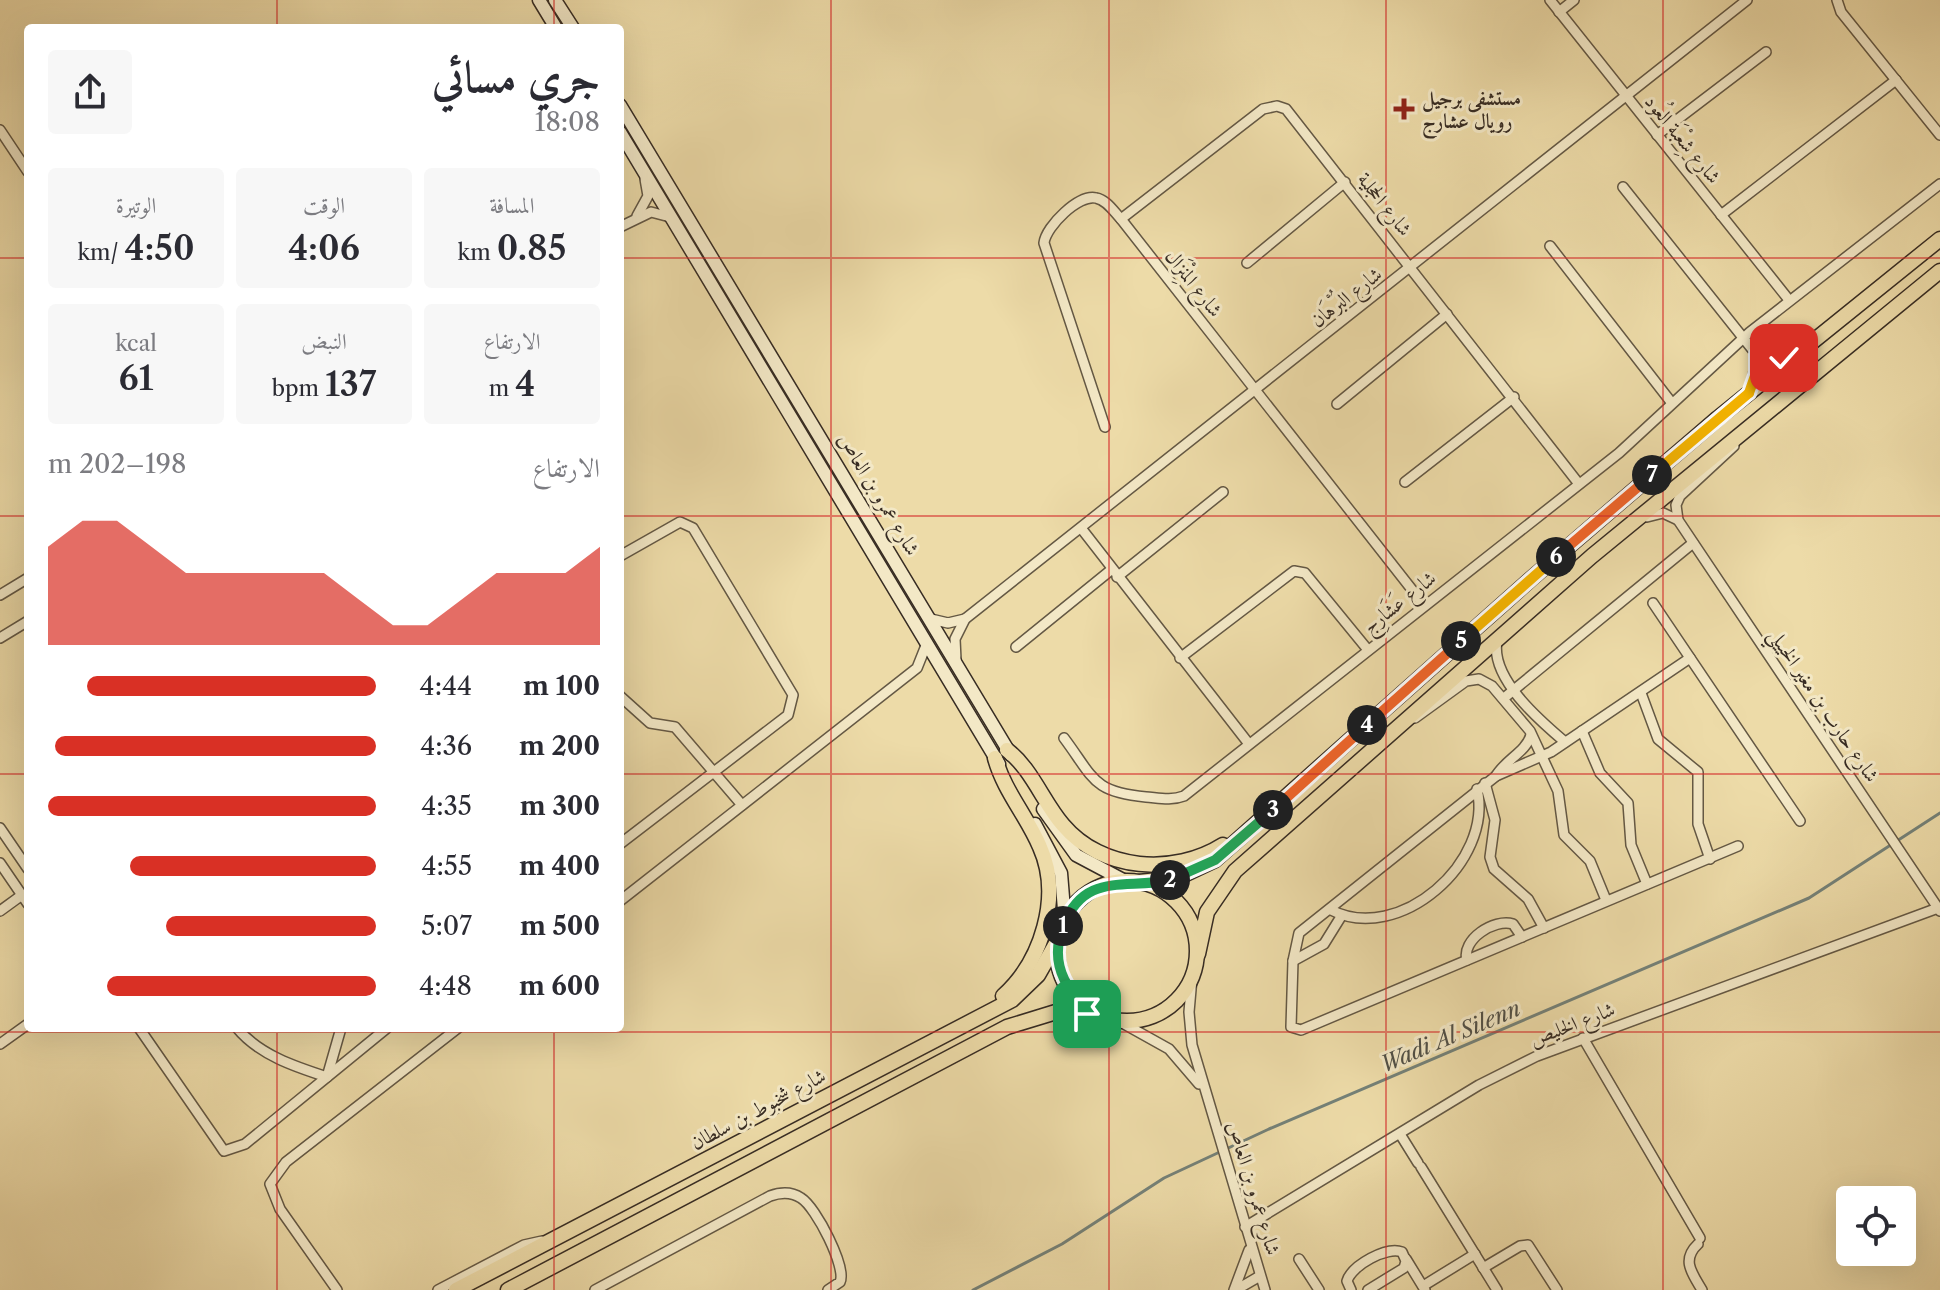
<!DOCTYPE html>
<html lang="ar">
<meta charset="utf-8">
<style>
body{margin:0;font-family:"Libre Caslon Text",Amiri,serif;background:#f7f7f7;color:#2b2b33;direction:rtl;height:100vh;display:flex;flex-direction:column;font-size:30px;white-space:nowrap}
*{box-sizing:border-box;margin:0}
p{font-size:26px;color:#7c7c81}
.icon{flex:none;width:44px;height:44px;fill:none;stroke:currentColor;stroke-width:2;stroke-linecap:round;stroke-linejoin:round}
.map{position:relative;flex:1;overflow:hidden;direction:ltr}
.sheet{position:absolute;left:24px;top:24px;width:600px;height:1008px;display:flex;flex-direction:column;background:#fff;border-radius:8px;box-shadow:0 8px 32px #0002;direction:rtl}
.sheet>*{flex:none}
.fabs{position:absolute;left:1836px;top:1186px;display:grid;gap:16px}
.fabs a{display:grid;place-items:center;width:80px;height:80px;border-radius:8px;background:#fff;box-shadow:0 8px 32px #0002;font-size:40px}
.pin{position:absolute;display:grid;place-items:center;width:68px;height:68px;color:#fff;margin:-34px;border-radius:16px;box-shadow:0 4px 12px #0006}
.km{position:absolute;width:40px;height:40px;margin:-20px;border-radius:50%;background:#222;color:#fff;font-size:22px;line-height:40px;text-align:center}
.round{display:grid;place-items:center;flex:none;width:84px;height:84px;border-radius:8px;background:#f7f7f7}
.headline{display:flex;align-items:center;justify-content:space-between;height:136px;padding:0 24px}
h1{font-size:44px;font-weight:600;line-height:60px}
.stats{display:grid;grid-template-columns:repeat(3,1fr);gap:12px;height:136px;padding:8px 24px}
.stats div{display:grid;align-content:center;border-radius:8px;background:#f7f7f7;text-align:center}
.stats b{font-size:34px;font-weight:600}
.stats small{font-size:22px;font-weight:400}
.stats p{font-size:22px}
.chart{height:224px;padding:16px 24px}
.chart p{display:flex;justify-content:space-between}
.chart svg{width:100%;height:144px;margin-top:8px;fill:#d93025;opacity:.7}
ul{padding:0 24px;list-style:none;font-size:26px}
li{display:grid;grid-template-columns:128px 96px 1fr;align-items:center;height:60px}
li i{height:20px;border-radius:10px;background:#d93025}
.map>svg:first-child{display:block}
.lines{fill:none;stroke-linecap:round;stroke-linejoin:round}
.stream{stroke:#748178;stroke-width:3}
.minor-casing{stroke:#645844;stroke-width:12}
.secondary-casing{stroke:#372c23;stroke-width:15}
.primary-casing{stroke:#372c23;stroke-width:17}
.minor{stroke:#f3e8c6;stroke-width:9}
.secondary{stroke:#f3e8c6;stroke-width:12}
.primary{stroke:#eddba8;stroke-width:14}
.split-1-casing{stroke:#fff;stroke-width:16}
.split-2-casing{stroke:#fff;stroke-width:16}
.split-3-casing{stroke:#fff;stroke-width:16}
.split-4-casing{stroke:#fff;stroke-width:16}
.split-5-casing{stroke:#fff;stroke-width:16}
.split-6-casing{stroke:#fff;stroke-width:16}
.split-7-casing{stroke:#fff;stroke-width:16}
.split-8-casing{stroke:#fff;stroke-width:16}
.split-9-casing{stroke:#fff;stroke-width:16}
.split-1{stroke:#22a559;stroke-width:10}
.split-2{stroke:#22a559;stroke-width:10}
.split-3{stroke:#22a559;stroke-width:10}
.split-4{stroke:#f0652b;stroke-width:10}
.split-5{stroke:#f0652b;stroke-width:10}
.split-6{stroke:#f5b400;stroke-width:10}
.split-7{stroke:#f0652b;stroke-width:10}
.split-8{stroke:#f5b400;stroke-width:10}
.split-9{stroke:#f5b400;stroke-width:10}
.grid{fill:none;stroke:#d62828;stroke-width:2;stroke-opacity:0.55}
.poi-dot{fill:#8f2418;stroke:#f3e8c6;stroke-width:3}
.labels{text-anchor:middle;stroke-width:6;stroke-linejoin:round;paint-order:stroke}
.poi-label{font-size:20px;font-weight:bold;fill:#372c23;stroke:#f3e8c6;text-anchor:start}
.street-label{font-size:20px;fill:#372c23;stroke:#f3e8c6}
.water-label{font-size:22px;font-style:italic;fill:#504f46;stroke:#f3e8c6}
</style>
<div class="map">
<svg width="1940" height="1290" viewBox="0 0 1940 1290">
<rect width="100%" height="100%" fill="#eddba8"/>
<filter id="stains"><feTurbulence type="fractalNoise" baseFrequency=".0025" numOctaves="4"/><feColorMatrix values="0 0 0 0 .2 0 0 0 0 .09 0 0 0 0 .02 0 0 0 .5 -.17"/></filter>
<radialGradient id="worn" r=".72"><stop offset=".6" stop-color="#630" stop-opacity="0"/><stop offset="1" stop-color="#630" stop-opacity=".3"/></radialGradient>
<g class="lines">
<polyline class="stream" points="973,1290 1062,1244 1164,1178 1269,1129 1809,898 1940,813"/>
<g class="minor-casing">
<g id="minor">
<polyline points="1550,0 1789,300"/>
<polyline points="1837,0 1841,12 1940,135"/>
<polyline points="1559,12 1574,0"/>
<polyline points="0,130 28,172"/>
<polyline points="1657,135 1766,52"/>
<polyline points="1623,187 1756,354 1752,388"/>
<polyline points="1721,215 1896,80"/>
<polyline points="637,216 648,196 645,179"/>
<polyline points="1121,219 1263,109 1277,106 1286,109 1579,484"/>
<polyline points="620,227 651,212 670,217"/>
<polyline points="1550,246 1671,402"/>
<polyline points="1247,263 1345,182"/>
<polyline points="1756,354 1773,359 1790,356"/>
<polyline points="1337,404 1447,314"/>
<path d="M 1105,427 L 1044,243 C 1046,226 1079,194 1096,198 C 1107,200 1114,212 1121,219 L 1424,605"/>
<polyline points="1734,446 1680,496 1676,505 1678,520 1940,911"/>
<polyline points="1405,482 1514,397"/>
<polyline points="1647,517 1663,513 1678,520"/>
<polyline points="1081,528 1249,744"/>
<polyline points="620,556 680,522 693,528 793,695 788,715 620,844"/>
<polyline points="1117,577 1223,492"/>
<polyline points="0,595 28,578"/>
<polyline points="1653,603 1800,821"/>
<polyline points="931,619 948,623 965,619"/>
<polyline points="0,638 28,621"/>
<path d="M 1497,641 C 1490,678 1539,720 1565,742"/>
<polyline points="1016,647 1111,570"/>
<polyline points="1180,658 1294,571 1305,573 1368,650"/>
<polyline points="1690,658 1551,752 1496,776 1299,933 1293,961 1291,1027 1301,1030 1738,846"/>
<polyline points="956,660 955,639 965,619 1747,0"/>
<polyline points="1641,693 1658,739 1698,772 1698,824 1710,859"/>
<polyline points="620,696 650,723 675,727 742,805"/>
<polyline points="1504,698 1693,543"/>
<polyline points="1415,718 1466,681 1479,679 1492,686 1530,731 1558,791 1564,835 1590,861 1606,900"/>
<polyline points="1582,731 1600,773 1628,803 1631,845 1647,884"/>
<path d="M 1064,738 C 1094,778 1092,792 1146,797 C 1159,798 1171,801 1184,796 L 1619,453 L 1750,332 L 1940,184"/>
<path d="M 1496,776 C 1505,760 1526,752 1531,735"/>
<polyline points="1485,783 1495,820 1490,857 1494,869 1528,899 1544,928"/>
<polyline points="0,828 28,869"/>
<polyline points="0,863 28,904"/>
<polyline points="620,901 917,668 927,643"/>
<path d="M 1331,910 C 1399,945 1494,862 1477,789"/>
<polyline points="0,911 22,895"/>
<path d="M 1467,960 C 1461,940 1494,918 1513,924 L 1522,937"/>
<polyline points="1293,961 1324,944 1342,915"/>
<polyline points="1192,978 1189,1012 1192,1045 1265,1290"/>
<polyline points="1117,1020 1169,1049 1199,1084"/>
<polyline points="139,1028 224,1151 245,1144 387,1028"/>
<path d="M 237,1028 C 259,1055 296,1067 327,1077 L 341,1028"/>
<polyline points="1583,1038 1700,1238"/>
<polyline points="0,1044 28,1024"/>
<polyline points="1400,1134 1418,1163"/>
<polyline points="1421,1167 1497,1290"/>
<polyline points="1245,1227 1479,1085 1537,1056 1938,908"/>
<path d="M 1698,1244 C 1681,1260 1692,1273 1702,1290"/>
<polyline points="1299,1259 1319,1290"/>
<polyline points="1406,1259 1425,1290"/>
<polyline points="1483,1268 1520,1246 1528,1245 1557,1290"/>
<polyline points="1423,1286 1475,1254"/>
<polyline points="337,1290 280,1209 270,1184 286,1162 458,1028"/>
<polyline points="438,1290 524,1245 542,1241"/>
<path d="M 595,1290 L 770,1196 C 781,1192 792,1192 801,1198 C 816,1207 847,1268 840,1282 L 828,1290"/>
<polyline points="1234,1290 1249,1250"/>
<polyline points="1236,1290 1260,1276"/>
<path d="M 1351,1290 L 1347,1281 C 1352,1265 1387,1246 1402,1252 L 1406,1261 L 1404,1268 L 1368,1290"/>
</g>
</g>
<g class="secondary-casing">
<g id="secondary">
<polyline points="539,0 556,28"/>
<polyline points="555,0 573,28"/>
<polyline points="620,105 1011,755"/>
<polyline points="620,132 999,764"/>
<polyline points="1043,809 1076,855 1125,881"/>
<polyline points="1035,824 1061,873 1065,922"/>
</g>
</g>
<g class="primary-casing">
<g id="primary">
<path d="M 1007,750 C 1032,769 1043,802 1063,825 C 1102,871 1174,876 1223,845"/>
<path d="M 995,758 C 1004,791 1027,816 1040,847 C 1062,896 1042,961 1003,996"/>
<circle cx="1127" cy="951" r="70"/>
<polyline points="1139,882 1177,878 1215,860 1532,578 1718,418 1940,239"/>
<polyline points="1198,954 1207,912 1235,871 1592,556 1940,271"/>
<polyline points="456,1290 1012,1000 1038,975 1058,940"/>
<polyline points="508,1290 1007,1027 1056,1012 1103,1017"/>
</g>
</g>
<use href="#minor" class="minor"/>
<use href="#secondary" class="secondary"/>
<use href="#primary" class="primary"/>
</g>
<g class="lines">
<g class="split-1-casing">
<path id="split-1" d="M 1063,926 C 1048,966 1068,998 1103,1017 L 1087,1014"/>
</g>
<g class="split-2-casing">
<path id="split-2" d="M 1063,926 C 1085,871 1125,890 1170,880"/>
</g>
<g class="split-3-casing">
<polyline id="split-3" points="1170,880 1215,860 1273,810"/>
</g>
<g class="split-4-casing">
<polyline id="split-4" points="1273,810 1367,725"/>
</g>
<g class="split-5-casing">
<polyline id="split-5" points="1367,725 1461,641"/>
</g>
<g class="split-6-casing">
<polyline id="split-6" points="1461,641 1556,557"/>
</g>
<g class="split-7-casing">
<polyline id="split-7" points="1556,557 1652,475"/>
</g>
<g class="split-8-casing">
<polyline id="split-8" points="1652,475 1749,393"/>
</g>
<g class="split-9-casing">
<polyline id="split-9" points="1749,393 1756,373 1756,354 1784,358"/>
</g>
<use href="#split-1" class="split-1"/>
<use href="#split-2" class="split-2"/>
<use href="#split-3" class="split-3"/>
<use href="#split-4" class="split-4"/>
<use href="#split-5" class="split-5"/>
<use href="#split-6" class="split-6"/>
<use href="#split-7" class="split-7"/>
<use href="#split-8" class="split-8"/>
<use href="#split-9" class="split-9"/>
</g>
<path class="grid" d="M 277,0 L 277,28M 554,0 L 554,28M 831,0 L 831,1290M 1109,0 L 1109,1290M 1386,0 L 1386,1290M 1663,0 L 1663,1290M 0,258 L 28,258M 620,258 L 1940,258M 0,516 L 28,516M 620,516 L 1940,516M 0,774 L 28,774M 620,774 L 1940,774M 277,1028 L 277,1290M 554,1028 L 554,1290M 0,1032 L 1940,1032"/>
<path class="poi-dot" d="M1400 97h8v8h8v8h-8v8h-8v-8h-8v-8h8z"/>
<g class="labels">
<g class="poi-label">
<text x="1422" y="105">مستشفى برجيل<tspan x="1422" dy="23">رويال عشارج</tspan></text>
</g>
<g class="street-label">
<text transform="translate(1683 139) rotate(51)" y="7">شارع شِعْبَة العُود</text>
<text transform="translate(1385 204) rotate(52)" y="7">شارع الحجلية</text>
<text transform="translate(1194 283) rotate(52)" y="7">شارع المِنْزَال</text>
<text transform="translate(1346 297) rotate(-38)" y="7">شارع البُرْهَان</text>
<text transform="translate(879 494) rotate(59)" y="7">شارع عمرو بن العاص</text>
<text transform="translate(1399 602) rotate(-38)" y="7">شارع عَشَارِج</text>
<text transform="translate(1824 705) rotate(56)" y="7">شارع حارب بن مغير الخييلي</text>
<text transform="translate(1572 1024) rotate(-21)" y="7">شارع الخليص</text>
<text transform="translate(758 1109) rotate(-28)" y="7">شارع شخبوط بن سلطان</text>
<text transform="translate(1254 1188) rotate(73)" y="7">شارع عمرو بن العاص</text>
</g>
<g class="water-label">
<text transform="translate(1450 1036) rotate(-23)" y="8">Wadi Al Silenn</text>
</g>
</g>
<rect width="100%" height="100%" filter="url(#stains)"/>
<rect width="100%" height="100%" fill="url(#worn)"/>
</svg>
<div class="fabs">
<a><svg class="icon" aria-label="locate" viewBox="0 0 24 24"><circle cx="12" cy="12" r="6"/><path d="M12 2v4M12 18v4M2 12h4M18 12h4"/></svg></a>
</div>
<div class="pin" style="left:1087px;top:1014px;background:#1e9e55"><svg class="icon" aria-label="arrive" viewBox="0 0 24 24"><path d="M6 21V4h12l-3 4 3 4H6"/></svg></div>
<div class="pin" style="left:1784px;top:358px;background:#d93025"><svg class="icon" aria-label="check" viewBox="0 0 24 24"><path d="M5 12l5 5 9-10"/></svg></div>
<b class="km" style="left:1063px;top:926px">1</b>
<b class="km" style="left:1170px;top:880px">2</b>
<b class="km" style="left:1273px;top:810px">3</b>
<b class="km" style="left:1367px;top:725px">4</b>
<b class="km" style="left:1461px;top:641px">5</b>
<b class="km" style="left:1556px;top:557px">6</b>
<b class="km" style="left:1652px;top:475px">7</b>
<section class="sheet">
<div class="headline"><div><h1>جري مسائي</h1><p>18:08</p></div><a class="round"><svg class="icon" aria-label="share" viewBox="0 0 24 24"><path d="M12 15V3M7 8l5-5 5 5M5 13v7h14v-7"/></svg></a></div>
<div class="stats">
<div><p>المسافة</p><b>0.85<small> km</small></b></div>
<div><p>الوقت</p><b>4:06</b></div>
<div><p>الوتيرة</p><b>4:50<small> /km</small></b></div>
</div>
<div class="stats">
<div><p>الارتفاع</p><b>4<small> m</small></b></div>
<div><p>النبض</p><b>137<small> bpm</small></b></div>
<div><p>kcal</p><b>61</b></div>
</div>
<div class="chart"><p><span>الارتفاع</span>198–202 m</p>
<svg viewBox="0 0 160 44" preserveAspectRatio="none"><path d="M0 44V14L10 6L20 6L30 14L40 22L50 22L60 22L70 22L80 22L90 30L100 38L110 38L120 30L130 22L140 22L150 22L160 14V44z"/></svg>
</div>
<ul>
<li><b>100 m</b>4:44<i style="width:88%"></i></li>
<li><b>200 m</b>4:36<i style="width:98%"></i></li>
<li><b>300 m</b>4:35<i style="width:100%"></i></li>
<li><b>400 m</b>4:55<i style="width:75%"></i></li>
<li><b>500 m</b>5:07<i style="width:64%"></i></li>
<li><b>600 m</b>4:48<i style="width:82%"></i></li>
</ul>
</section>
</div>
